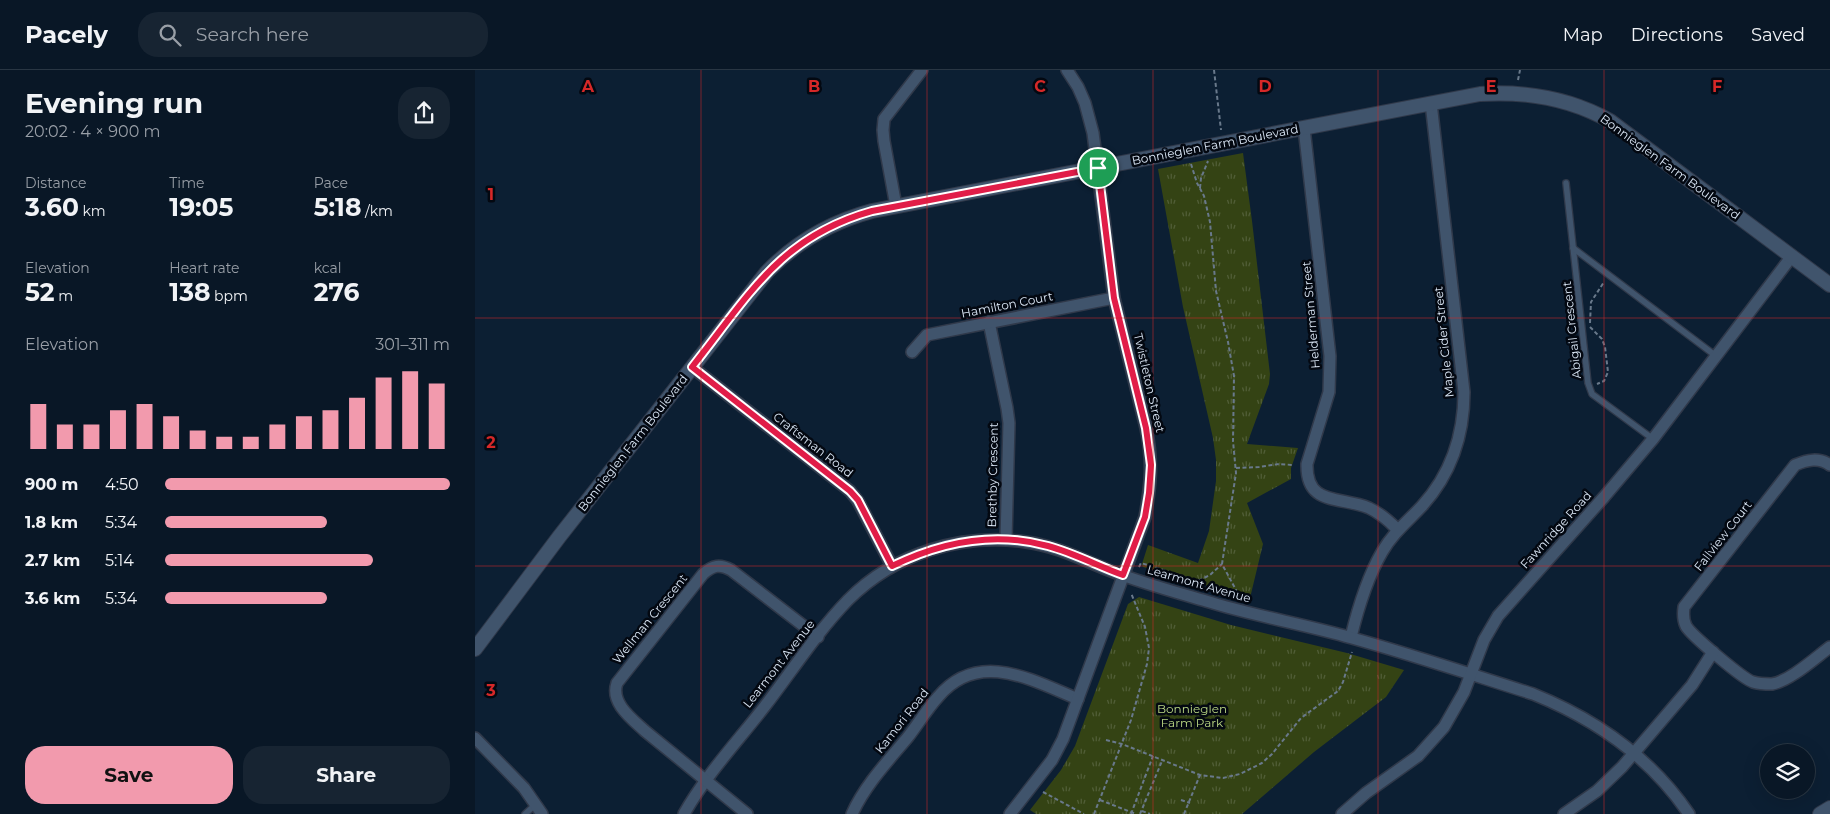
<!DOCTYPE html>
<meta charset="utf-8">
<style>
body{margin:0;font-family:Montserrat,sans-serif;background:#172432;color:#f1f3f6;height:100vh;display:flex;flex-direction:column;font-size:19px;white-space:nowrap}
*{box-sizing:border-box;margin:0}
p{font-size:16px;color:#999fa7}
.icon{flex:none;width:28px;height:28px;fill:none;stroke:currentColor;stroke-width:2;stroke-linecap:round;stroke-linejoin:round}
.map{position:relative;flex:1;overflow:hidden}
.details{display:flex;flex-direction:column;background:#091726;width:475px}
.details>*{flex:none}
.fabs{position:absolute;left:1285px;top:674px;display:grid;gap:10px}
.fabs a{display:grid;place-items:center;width:55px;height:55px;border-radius:50%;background:#091726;box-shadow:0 5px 20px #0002,0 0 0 1px #293643;font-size:25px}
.pin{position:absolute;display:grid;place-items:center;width:42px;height:42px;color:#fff;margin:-21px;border:2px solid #fff;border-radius:50%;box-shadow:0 1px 5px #0007}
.round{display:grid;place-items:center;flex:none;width:52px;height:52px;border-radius:20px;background:#172432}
.summary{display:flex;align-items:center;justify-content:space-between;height:85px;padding:0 25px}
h1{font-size:28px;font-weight:700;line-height:38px}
.metrics{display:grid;grid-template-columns:repeat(3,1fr);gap:8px;height:85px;padding:5px 25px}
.metrics div{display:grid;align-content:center}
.metrics b{font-size:25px;font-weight:700}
.metrics small{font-size:14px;font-weight:400}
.metrics p{font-size:14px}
.chart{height:140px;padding:10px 25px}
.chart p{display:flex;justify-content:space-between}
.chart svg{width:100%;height:90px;margin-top:5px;stroke:#f29aad;stroke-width:6}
.primary-button{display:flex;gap:10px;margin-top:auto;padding:10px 25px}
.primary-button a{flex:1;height:58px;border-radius:20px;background:#f29aad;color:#111;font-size:20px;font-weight:700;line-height:58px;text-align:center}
.primary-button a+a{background:#172432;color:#f1f3f6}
ul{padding:0 25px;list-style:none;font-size:16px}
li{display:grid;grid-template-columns:80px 60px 1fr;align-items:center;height:38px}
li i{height:12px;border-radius:6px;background:#f29aad}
header{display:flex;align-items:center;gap:30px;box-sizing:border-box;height:70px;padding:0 25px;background:#091726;border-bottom:1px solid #293643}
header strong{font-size:24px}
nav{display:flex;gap:28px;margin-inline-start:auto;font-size:18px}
.search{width:350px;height:45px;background:#172432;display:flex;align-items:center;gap:12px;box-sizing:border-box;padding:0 18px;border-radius:20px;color:#999fa7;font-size:19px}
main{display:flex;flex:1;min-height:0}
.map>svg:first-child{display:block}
.park{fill:url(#park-tufts)}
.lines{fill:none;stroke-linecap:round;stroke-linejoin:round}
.service-casing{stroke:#30394a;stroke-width:8}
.minor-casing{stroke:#30394a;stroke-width:14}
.tertiary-casing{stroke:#30394a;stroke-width:16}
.path{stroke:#69798b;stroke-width:2;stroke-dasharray:4 2.5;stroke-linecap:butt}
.service{stroke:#40546c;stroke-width:5.5}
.minor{stroke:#40546c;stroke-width:11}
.tertiary{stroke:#40546c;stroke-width:14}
.route-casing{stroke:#fff;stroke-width:10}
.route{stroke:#e11d48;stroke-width:6}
.grid{fill:none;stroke:#d62828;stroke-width:1;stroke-opacity:0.55}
.labels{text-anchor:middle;stroke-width:5;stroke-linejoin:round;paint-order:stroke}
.street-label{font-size:12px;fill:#dbe7f6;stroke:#030811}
.park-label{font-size:12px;fill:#bad784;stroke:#030811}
.grid-label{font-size:16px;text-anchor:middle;font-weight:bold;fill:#d62828;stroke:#030811;stroke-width:5;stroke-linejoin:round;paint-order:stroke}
</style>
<header>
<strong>Pacely</strong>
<div class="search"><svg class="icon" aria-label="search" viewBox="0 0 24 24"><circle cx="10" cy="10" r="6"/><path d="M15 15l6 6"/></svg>Search here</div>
<nav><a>Map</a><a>Directions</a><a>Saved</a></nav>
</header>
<main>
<section class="details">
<div class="summary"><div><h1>Evening run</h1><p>20:02 · 4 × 900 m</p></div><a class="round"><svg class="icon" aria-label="share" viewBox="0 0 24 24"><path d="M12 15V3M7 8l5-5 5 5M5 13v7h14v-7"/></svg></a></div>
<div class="metrics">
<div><p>Distance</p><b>3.60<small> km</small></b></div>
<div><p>Time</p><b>19:05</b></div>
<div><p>Pace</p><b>5:18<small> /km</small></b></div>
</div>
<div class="metrics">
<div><p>Elevation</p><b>52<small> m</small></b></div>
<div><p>Heart rate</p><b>138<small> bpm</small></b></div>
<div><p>kcal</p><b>276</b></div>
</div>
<div class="chart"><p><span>Elevation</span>301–311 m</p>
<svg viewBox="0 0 160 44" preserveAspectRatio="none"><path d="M5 44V22M15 44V32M25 44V32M35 44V25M45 44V22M55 44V28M65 44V35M75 44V38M85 44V38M95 44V32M105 44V28M115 44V25M125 44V19M135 44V9M145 44V6M155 44V12"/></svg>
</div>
<ul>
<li><b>900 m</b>4:50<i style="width:100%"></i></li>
<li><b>1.8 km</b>5:34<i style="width:57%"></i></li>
<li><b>2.7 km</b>5:14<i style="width:73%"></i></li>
<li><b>3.6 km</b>5:34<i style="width:57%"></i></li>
</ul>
<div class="primary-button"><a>Save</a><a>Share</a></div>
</section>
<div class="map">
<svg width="1355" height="744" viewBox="0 0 1355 744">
<defs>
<pattern id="park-tufts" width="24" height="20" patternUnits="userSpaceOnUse" patternTransform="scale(1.25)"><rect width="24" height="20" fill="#344314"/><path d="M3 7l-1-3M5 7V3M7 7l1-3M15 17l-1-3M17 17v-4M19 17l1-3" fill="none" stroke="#515e37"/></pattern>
</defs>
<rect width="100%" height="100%" fill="#0c1f33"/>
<g class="park">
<polygon points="768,83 777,151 795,304 794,314 772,374 823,378 816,398 816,409 772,433 788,474 775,528 668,497 667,494 673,475 723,493 734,461 741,411 741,390 738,368 708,237 683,99"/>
<polygon points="664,527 756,555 872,583 929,600 911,627 839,682 767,744 561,744 555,740 586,700 600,676 653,534"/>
</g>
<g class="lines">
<g class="service-casing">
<g id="service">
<polyline points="1091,113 1113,313 1117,324 1178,369"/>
<polyline points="1098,178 1241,286"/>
<polyline points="50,744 60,735"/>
</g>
</g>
<g class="minor-casing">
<g id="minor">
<path d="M 829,58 L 855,286 L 854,322 L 832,394 C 831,436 864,426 894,438 C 905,443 914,451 922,459"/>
<polyline points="421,136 409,71 408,60 409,49 447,0"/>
<polyline points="514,252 532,338 534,353 531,470"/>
<polyline points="437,282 452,265 639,228"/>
<polyline points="217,297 375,421 383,431 417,496"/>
<path d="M 1355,395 C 1344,387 1332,390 1320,395 L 1209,537 C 1208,544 1208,550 1211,556 C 1216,565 1268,609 1278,612 C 1284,614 1291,614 1297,614 C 1315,611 1340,588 1355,577"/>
<path d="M 876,567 C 883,538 892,508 907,482 C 918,463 932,452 947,436 C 976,404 989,364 989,322 L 956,33"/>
<polyline points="0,668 49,718 67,744"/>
<path d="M 209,744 C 230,706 263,671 290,636 C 317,601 342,562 373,530 C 420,483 486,463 551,472 C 582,476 608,490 636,501 C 667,513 700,522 731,531 C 779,546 829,554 877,568 C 938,585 998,605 1058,624 C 1120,649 1176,688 1214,744"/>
<path d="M 272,744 L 170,661 C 157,649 135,633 142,613 L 228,504 C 238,495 245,494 256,500 L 343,567"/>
<path d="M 377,744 C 390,715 413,691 433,667 C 443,654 452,639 463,627 C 503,579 557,610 603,629"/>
<path d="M 535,744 L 577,690 L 588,669 L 670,447 C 676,414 678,391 671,358 L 639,228 L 618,63 L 610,33 L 603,17 L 592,0"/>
<polyline points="867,744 891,723 943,686 969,657 989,622 1009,570 1023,546 1129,427 1178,369 1317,186"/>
<polyline points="1089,744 1122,721 1147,697 1217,615 1238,582"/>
</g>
</g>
<g class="tertiary-casing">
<g id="tertiary">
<path d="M 0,579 L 84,467 L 292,202 C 322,171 356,152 397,141 L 1005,24 C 1051,21 1094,28 1135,51 L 1355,215"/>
<polyline points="1345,744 1355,738"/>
</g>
</g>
<g class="path">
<polyline points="739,0 746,60"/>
<polyline points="1043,10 1045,0"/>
<polyline points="716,94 722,113 729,126 735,152 741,221 753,272 759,306 758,371 761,403 747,494 761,520 762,526"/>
<polyline points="725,118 726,108 733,91"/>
<polyline points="1115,253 1116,232 1129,212"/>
<polyline points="1115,257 1127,269 1130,277 1133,302 1129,311 1122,314"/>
<polyline points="761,398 784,397 804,394 818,395"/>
<polyline points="664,497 666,493 723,511 735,505 747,494"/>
<polyline points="631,670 647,674 725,705 748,708 765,704 787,693 797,684 826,648 863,621 868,612 877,582"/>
<polyline points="568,722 609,744"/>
<polyline points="625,730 661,744"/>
<polyline points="706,730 715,733"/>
<polyline points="667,741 675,744"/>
<polyline points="619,744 656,650 672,594 674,578 670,557 656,523"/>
<polyline points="656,744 678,686"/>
<polyline points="665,744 687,691"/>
<polyline points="709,744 725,705"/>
</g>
<use href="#service" class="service"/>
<use href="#minor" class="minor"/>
<use href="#tertiary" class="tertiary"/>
</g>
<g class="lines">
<g class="route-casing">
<path id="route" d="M 623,98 L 639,228 L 671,358 L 676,395 L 674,423 L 670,447 L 648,505 C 623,496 599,483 573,476 C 519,461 466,472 417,496 L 383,430 L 375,421 L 217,297 C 273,227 304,167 397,141 Z"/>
</g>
<use href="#route" class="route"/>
</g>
<path class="grid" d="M 226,0 L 226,744M 452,0 L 452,744M 678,0 L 678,744M 903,0 L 903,744M 1129,0 L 1129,744M 0,248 L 1355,248M 0,496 L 1355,496"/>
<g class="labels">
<g class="street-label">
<text transform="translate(740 75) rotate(-11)" y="4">Bonnieglen Farm Boulevard</text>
<text transform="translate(1195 97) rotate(36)" y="4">Bonnieglen Farm Boulevard</text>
<text transform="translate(532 235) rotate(-11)" y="4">Hamilton Court</text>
<text transform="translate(836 245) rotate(-95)" y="4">Helderman Street</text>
<text transform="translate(1097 260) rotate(-96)" y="4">Abigail Crescent</text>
<text transform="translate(969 272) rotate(-96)" y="4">Maple Cider Street</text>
<text transform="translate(674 313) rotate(77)" y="4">Twistleton Street</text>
<text transform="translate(158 373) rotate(-52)" y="4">Bonnieglen Farm Boulevard</text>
<text transform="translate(338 375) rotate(38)" y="4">Craftsman Road</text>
<text transform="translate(518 405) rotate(-89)" y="4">Brethby Crescent</text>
<text transform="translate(1081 460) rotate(-48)" y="4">Fawnridge Road</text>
<text transform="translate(1248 466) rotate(-52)" y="4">Fallview Court</text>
<text transform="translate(724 514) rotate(16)" y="4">Learmont Avenue</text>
<text transform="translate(175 549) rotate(-51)" y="4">Wellman Crescent</text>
<text transform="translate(304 594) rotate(-52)" y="4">Learmont Avenue</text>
<text transform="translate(427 651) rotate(-52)" y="4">Kamori Road</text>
</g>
<g class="park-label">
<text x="717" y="643">Bonnieglen<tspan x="717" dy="14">Farm Park</tspan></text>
</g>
</g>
<g class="grid-label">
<text x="113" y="22">A</text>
<text x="339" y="22">B</text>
<text x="565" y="22">C</text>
<text x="790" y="22">D</text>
<text x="1016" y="22">E</text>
<text x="1242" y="22">F</text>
<text x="16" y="130">1</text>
<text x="16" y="378">2</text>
<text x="16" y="626">3</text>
</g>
</svg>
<div class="fabs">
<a><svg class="icon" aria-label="layers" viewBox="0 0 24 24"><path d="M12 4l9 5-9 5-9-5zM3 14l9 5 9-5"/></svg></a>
</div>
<div class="pin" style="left:623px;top:98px;background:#1e9e55"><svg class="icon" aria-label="arrive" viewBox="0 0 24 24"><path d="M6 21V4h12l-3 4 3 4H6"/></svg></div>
</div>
</main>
